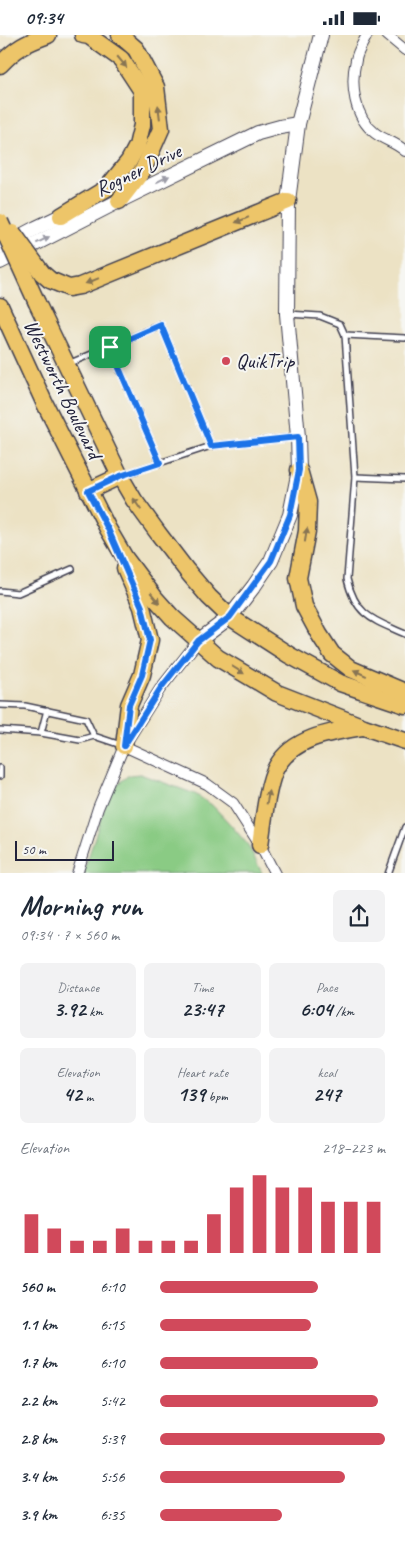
<!DOCTYPE html>
<meta charset="utf-8">
<style>
body{margin:0;font-family:Caveat,sans-serif;background:#f2f2f3;color:#1f2937;height:100vh;display:flex;flex-direction:column;font-size:19px;white-space:nowrap}
*{box-sizing:border-box;margin:0}
p{font-size:16px;color:#747a83}
.icon{flex:none;width:28px;height:28px;fill:none;stroke:currentColor;stroke-width:2;stroke-linecap:round;stroke-linejoin:round}
.map{position:relative;height:838px;overflow:hidden}
.side{display:flex;flex-direction:column;background:#fff;flex:1}
.side>*{flex:none}
.scale{position:absolute;left:15px;bottom:12px;width:99px;box-sizing:border-box;padding-left:5px;border:2px solid #22223b;border-top:0;font-size:14px;line-height:18px;white-space:nowrap;color:#22223b;-webkit-text-stroke:4px #f6f6f2;paint-order:stroke}
.pin{position:absolute;display:grid;place-items:center;width:42px;height:42px;color:#fff;margin:-21px;border-radius:10px;box-shadow:0 2px 8px #0006}
.round{display:grid;place-items:center;flex:none;width:52px;height:52px;border-radius:8px;background:#f2f2f3}
.headline{display:flex;align-items:center;justify-content:space-between;height:85px;padding:0 20px}
h1{font-size:28px;font-weight:600;line-height:38px}
.figures{display:grid;grid-template-columns:repeat(3,1fr);gap:8px;height:85px;padding:5px 20px}
.figures div{display:grid;align-content:center;border-radius:8px;background:#f2f2f3;text-align:center}
.figures b{font-size:21px;font-weight:600}
.figures small{font-size:14px;font-weight:400}
.figures p{font-size:14px}
.chart{height:140px;padding:10px 20px}
.chart p{display:flex;justify-content:space-between}
.chart svg{width:100%;height:90px;margin-top:5px;stroke:#d1495b;stroke-width:6}
ul{padding:0 20px;list-style:none;font-size:16px}
li{display:grid;grid-template-columns:80px 60px 1fr;align-items:center;height:38px}
li i{height:12px;border-radius:6px;background:#d1495b}
.status{display:flex;justify-content:space-between;align-items:center;height:35px;padding:0 25px;background:#fff;direction:ltr}
.status svg{height:14px;fill:currentColor}
.map>svg:first-child{display:block}
.green{fill:#8acb84;stroke:#567660}
.lines{fill:none;stroke-linecap:round;stroke-linejoin:round}
.service-casing{stroke:#403f50;stroke-width:8}
.minor-casing{stroke:#403f50;stroke-width:12}
.tertiary-casing{stroke:#403f50;stroke-width:16}
.primary-casing{stroke:#403f50;stroke-width:19}
.service{stroke:#fff;stroke-width:5}
.minor{stroke:#fff;stroke-width:10}
.tertiary{stroke:#fff;stroke-width:14}
.primary{stroke:#edc569;stroke-width:16}
.primary-bridge-casing{stroke:#403f50;stroke-width:19;stroke-linecap:butt}
.primary-bridge{stroke:#edc569;stroke-width:16}
.oneway{fill:#887452}
.oneway2{fill:#9c9ca7}
.route-casing{stroke:#fff;stroke-width:10}
.route{stroke:#1a73e8;stroke-width:6}
.poi-dot{fill:#d1495b;stroke:#f6f6f2;stroke-width:2}
.labels{text-anchor:middle;stroke-width:4;stroke-linejoin:round;paint-order:stroke}
.street-label{font-size:21px;fill:#22223b;stroke:#f6f6f2}
.poi-label{font-size:21px;fill:#22223b;stroke:#f6f6f2;text-anchor:start}
</style>
<div class="status"><b>09:34</b><svg viewBox="0 0 49 12"><path d="M0 12V9h3v3zM5 12V6h3v6zM10 12V3h3v9zM15 12V0h3v12zM26 1h20v11H26zM47 4h2v5h-2z"/></svg></div>
<div class="map">
<svg width="405" height="839" viewBox="0 0 405 839">
<rect width="100%" height="100%" fill="#f6f6f2"/>
<filter id="ink" filterUnits="userSpaceOnUse"><feTurbulence type="fractalNoise" baseFrequency=".02" numOctaves="2"/><feDisplacementMap in="SourceGraphic" scale="10" xChannelSelector="R" yChannelSelector="G"/><feConvolveMatrix kernelMatrix="1 2 1 2 8 2 1 2 1" color-interpolation-filters="sRGB"/></filter>
<filter id="wash" filterUnits="userSpaceOnUse"><feTurbulence type="fractalNoise" baseFrequency=".0096" numOctaves="4" result="noise"/><feDisplacementMap in="SourceGraphic" scale="20" xChannelSelector="R" yChannelSelector="G"/><feGaussianBlur stdDeviation="1.12" result="paint"/><feColorMatrix in="noise" values="0 0 0 0 0 0 0 0 0 0 0 0 0 0 0 0 0 1.4 0 .05"/><feComposite in="paint" operator="in"/></filter>
<g filter="url(#wash)">
<rect width="100%" height="100%" fill="#ece2c4"/>
<polygon class="green" points="140,739 195,759 212,770 230,789 248,810 262,838 83,839 108,761 120,747 129,740"/>
</g>
<g filter="url(#ink)">
<g class="lines">
<g class="service-casing">
<g id="service">
<path d="M 288,279 L 320,281 L 340,289 L 345,300 L 355,442 L 347,544 C 356,582 374,585 405,599"/>
<polyline points="345,300 405,303"/>
<polyline points="110,312 160,428"/>
<polyline points="68,329 161,290 211,411"/>
<polyline points="123,440 211,411 297,402"/>
<polyline points="355,442 405,444"/>
<polyline points="0,556 18,558 72,534"/>
<polyline points="0,670 25,671 86,684 94,701"/>
<polyline points="0,695 41,698 80,705 94,701 121,710"/>
<polyline points="41,698 47,675"/>
<polyline points="0,733 0,741"/>
<polyline points="388,839 405,792"/>
</g>
</g>
<g class="minor-casing">
<g id="minor">
<path d="M 367,0 C 363,8 357,17 356,25 C 350,49 354,82 375,98 C 384,105 397,108 405,116"/>
<polyline points="387,0 405,15"/>
<polyline points="124,711 207,749 233,768 260,810 275,839"/>
<polyline points="77,839 98,773 124,711 160,654 198,606"/>
</g>
</g>
<g class="tertiary-casing">
<g id="tertiary">
<polyline points="0,212 36,193 61,181"/>
<polyline points="0,227 119,166 258,98 280,92 298,89"/>
<polyline points="198,606 230,582 254,551 271,526 290,480 299,435 298,402 287,279 288,166 298,89 321,0"/>
</g>
</g>
<g class="primary-casing">
<g id="primary">
<path d="M 0,30 C 16,13 26,8 48,0"/>
<polyline points="119,166 143,135 161,94 156,52 136,14 120,0"/>
<polyline points="61,181 107,153 129,126 137,111 142,90 142,56 121,24 89,1 83,0"/>
<polyline points="50,245 69,253 80,251 288,166"/>
<polyline points="37,268 120,441 134,465 158,498 187,536 209,562 230,582 289,620 340,648 405,670"/>
<polyline points="0,271 44,367 108,494 125,523 155,563 172,582 218,623 277,658 364,692 405,706"/>
<polyline points="299,435 308,467 307,496 298,543 304,571 319,599 332,619 351,634 405,657"/>
<polyline points="88,456 120,441"/>
<polyline points="124,711 129,670 142,640 150,605 142,572 125,533"/>
<path d="M 260,810 C 263,790 267,747 277,731 C 294,702 331,697 362,692"/>
</g>
</g>
<use href="#service" class="service"/>
<use href="#minor" class="minor"/>
<use href="#tertiary" class="tertiary"/>
<use href="#primary" class="primary"/>
<g class="primary-bridge-casing">
<g id="primary-bridge">
<polyline points="0,187 37,268"/>
<polyline points="13,198 42,238 50,245"/>
</g>
</g>
<use href="#primary-bridge" class="primary-bridge"/>
</g>
<defs><path id="oneway-solid" d="M-6-.8H1V-3.2L6.5 0L1 3.2V.8H-6Z" transform="scale(1.25)"/></defs>
<g class="oneway">
<use href="#oneway-solid" transform="translate(122 27) rotate(50)"/>
<use href="#oneway-solid" transform="translate(159 77) rotate(-97)"/>
<use href="#oneway-solid" transform="translate(242 185) rotate(158)"/>
<use href="#oneway-solid" transform="translate(92 246) rotate(158)"/>
<use href="#oneway-solid" transform="translate(137 469) rotate(-124)"/>
<use href="#oneway-solid" transform="translate(306 500) rotate(-81)"/>
<use href="#oneway-solid" transform="translate(155 563) rotate(51)"/>
<use href="#oneway-solid" transform="translate(238 635) rotate(32)"/>
<use href="#oneway-solid" transform="translate(360 638) rotate(-155)"/>
<use href="#oneway-solid" transform="translate(268 762) rotate(-79)"/>
</g>
<g class="oneway2">
<use href="#oneway-solid" transform="translate(163 144) rotate(-26)"/>
<use href="#oneway-solid" transform="translate(43 205) rotate(-27)"/>
</g>
</g>
<g class="lines" filter="url(#ink)">
<g class="route-casing">
<polygon id="route" points="161,290 211,411 298,402 299,435 290,480 271,526 230,582 198,606 160,654 124,711 129,670 142,640 150,605 142,572 108,494 88,456 120,441 160,428 110,312"/>
</g>
<use href="#route" class="route"/>
</g>
<circle class="poi-dot" cx="226" cy="326" r="5"/>
<g class="labels">
<g class="street-label">
<text transform="translate(138 135) rotate(-26)" y="7">Rogner Drive</text>
<text transform="translate(63 354) rotate(64)" y="7">Westworth Boulevard</text>
</g>
<g class="poi-label">
<text x="236" y="333">QuikTrip</text>
</g>
</g>
</svg>
<div class="scale">50 m</div>
<div class="pin" style="left:110px;top:312px;background:#1e9e55"><svg class="icon" aria-label="arrive" viewBox="0 0 24 24"><path d="M6 21V4h12l-3 4 3 4H6"/></svg></div>
</div>
<section class="side">
<div class="headline"><div><h1>Morning run</h1><p>09:34 · 7 × 560 m</p></div><a class="round"><svg class="icon" aria-label="share" viewBox="0 0 24 24"><path d="M12 15V3M7 8l5-5 5 5M5 13v7h14v-7"/></svg></a></div>
<div class="figures">
<div><p>Distance</p><b>3.92<small> km</small></b></div>
<div><p>Time</p><b>23:47</b></div>
<div><p>Pace</p><b>6:04<small> /km</small></b></div>
</div>
<div class="figures">
<div><p>Elevation</p><b>42<small> m</small></b></div>
<div><p>Heart rate</p><b>139<small> bpm</small></b></div>
<div><p>kcal</p><b>247</b></div>
</div>
<div class="chart"><p><span>Elevation</span>218–223 m</p>
<svg viewBox="0 0 160 44" preserveAspectRatio="none"><path d="M5 44V25M15 44V32M25 44V38M35 44V38M45 44V32M55 44V38M65 44V38M75 44V38M85 44V25M95 44V12M105 44V6M115 44V12M125 44V12M135 44V19M145 44V19M155 44V19"/></svg>
</div>
<ul>
<li><b>560 m</b>6:10<i style="width:70%"></i></li>
<li><b>1.1 km</b>6:15<i style="width:67%"></i></li>
<li><b>1.7 km</b>6:10<i style="width:70%"></i></li>
<li><b>2.2 km</b>5:42<i style="width:97%"></i></li>
<li><b>2.8 km</b>5:39<i style="width:100%"></i></li>
<li><b>3.4 km</b>5:56<i style="width:82%"></i></li>
<li><b>3.9 km</b>6:35<i style="width:54%"></i></li>
</ul>
</section>
